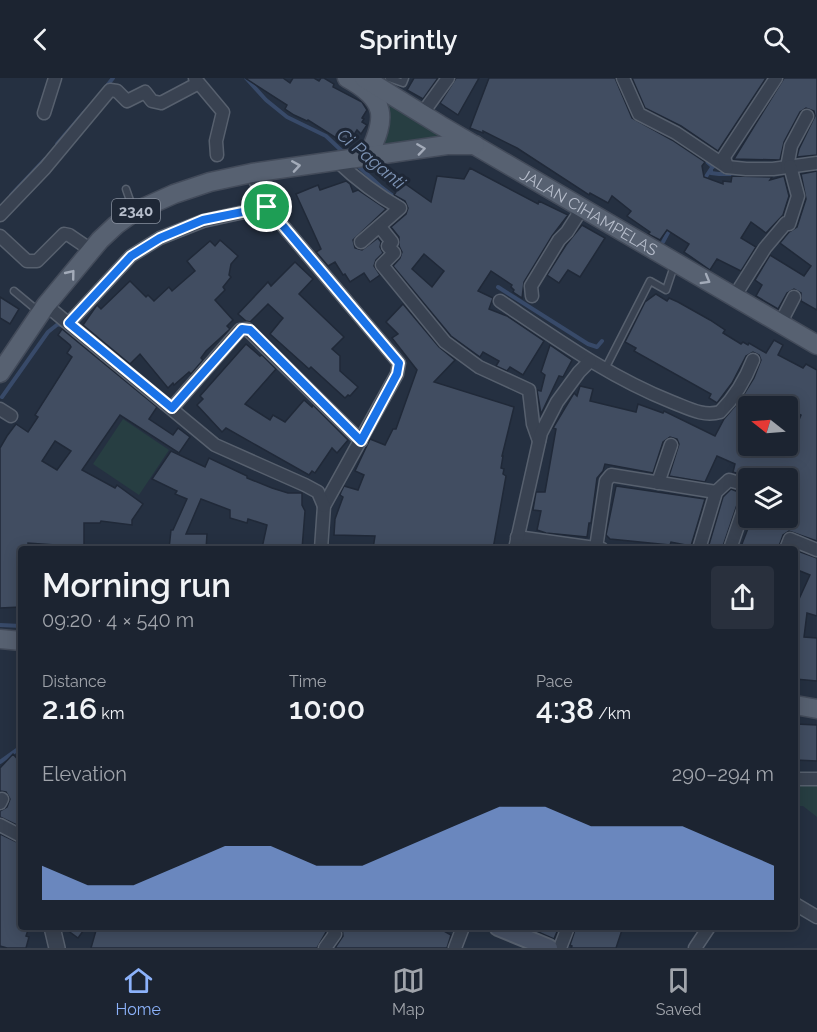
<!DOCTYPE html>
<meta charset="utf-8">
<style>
body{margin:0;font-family:Raleway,sans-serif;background:#29303d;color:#f1f3f6;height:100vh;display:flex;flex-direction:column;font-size:22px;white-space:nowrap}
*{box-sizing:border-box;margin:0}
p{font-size:20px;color:#a0a4ab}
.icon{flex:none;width:33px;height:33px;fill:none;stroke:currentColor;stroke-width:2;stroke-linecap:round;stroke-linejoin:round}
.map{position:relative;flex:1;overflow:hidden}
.panel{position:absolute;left:18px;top:468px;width:780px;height:384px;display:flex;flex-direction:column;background:#1c2431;border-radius:6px;box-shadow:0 3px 15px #0003,0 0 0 2px #3a414d}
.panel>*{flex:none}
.needle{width:39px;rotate:287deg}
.tools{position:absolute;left:738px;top:318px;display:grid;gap:12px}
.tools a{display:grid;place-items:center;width:60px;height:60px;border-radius:6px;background:#1c2431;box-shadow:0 3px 15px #0003,0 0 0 2px #3a414d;font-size:30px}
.pin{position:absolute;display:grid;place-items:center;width:51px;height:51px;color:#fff;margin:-26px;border:3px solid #fff;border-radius:50%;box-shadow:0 2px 6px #0007}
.round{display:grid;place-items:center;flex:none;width:63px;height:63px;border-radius:6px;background:#29303d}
.summary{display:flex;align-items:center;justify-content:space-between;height:102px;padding:0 24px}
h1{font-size:33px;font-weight:600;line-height:45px}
.figures{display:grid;grid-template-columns:repeat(3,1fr);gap:9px;height:102px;padding:6px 24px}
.figures div{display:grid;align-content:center}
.figures b{font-size:30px;font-weight:600}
.figures small{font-size:16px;font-weight:400}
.figures p{font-size:16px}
.chart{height:168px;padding:12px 24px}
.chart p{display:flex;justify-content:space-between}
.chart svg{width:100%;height:108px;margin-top:6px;fill:#8cb2fa;opacity:.7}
header{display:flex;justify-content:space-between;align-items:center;height:78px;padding:0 24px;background:#1c2431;font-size:27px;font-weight:600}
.tabs{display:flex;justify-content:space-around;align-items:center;height:84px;border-top:2px solid #3a414d;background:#1c2431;font-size:16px;color:#a0a4ab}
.tabs a{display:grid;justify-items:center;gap:3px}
.tabs .on{color:#8cb2fa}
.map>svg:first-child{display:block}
.green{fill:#273e42}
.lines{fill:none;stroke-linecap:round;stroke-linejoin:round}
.stream{stroke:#384a69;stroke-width:4}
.building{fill:#414d61;stroke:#202938;stroke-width:1.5;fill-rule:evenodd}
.service-casing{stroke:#57606e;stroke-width:9}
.minor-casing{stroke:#57606e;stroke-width:15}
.tertiary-casing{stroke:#57606e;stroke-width:18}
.secondary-casing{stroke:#57606e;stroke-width:20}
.primary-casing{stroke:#434b5a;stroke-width:21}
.service{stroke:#394251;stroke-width:6}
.minor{stroke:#394251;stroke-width:12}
.tertiary{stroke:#394251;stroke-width:15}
.secondary{stroke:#475164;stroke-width:16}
.primary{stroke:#576171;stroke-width:18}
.oneway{stroke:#a3abb9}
.route-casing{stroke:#fff;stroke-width:12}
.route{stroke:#1a73e8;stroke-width:8}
.labels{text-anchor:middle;stroke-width:6;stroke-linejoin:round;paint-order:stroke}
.shield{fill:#1e2736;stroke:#88909e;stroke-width:1.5}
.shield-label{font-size:15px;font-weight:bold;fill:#b6bdcb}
.street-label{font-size:16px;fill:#b6bdcb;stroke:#1e2736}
.water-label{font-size:18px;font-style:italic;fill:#7c92b3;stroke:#1e2736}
</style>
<header><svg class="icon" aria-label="back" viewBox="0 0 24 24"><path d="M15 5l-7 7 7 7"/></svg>Sprintly<svg class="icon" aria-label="search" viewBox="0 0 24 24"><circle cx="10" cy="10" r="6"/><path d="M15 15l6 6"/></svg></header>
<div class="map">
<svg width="817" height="870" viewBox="0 0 817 870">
<rect width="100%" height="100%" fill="#253041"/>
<g class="green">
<polygon points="379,18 437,53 439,57 436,61 377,72"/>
<polygon points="123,341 169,372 139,417 93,386"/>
<polygon points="817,704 817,739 803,728 795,728 795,705"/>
</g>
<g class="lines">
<g class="stream">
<polyline points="246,0 266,22 287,39 326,58 344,75"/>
<polyline points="106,9 113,0"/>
<polyline points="57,66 87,31"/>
<polyline points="699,76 713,89"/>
<polyline points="356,86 380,108 410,131"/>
<polyline points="711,92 711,95 719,96 739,96"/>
<polyline points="703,103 715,85"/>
<polyline points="11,117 45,81"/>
<polyline points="663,164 671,149"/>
<polyline points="498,209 588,266 597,269 602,263"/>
<polyline points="2,319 48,254 58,246 64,248"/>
<polyline points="0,547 21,548"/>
<polyline points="0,684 21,669"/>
</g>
</g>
<g class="building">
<polygon points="245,0 283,0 290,5 293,0 314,0 319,3 321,0 324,0 334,6 333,9 362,24 367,32 362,40 364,41 362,44 367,47 361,56 357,52 349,64 344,60 341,63 308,42 307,43 294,37 285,31 287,27"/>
<polygon points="414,0 438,0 423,21 407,12"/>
<polygon points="456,0 479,0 458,37 440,25"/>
<polygon points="489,0 615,0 632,40 672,62 705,84 702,88 704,99 723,106 723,103 731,104 732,98 772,99 770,102 784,98 789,118 783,137 766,155 751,144 741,160 756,169 741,193 717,181 710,192 684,174 689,166 667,152 660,162 648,156 650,154 627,138 631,133 612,118 608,125 590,115 589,117 517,70 483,53 483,55 470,50"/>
<polygon points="632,0 766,0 718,73 681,48 645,30"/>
<polygon points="784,0 817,0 817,77 797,79 799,71 815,38 814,33 806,30 800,34 784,64 780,82 734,81"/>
<path d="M 470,90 L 538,126 L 539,123 L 568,137 L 552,158 L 524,204 L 522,220 L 513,214 L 514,212 L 511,209 L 512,207 L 491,193 L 478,213 L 493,220 L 489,231 L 507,238 L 544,263 L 523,297 L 510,289 L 507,293 L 496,288 L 499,283 L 483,274 L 480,279 L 451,258 L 393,188 L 400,180 L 402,174 L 399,168 L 399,159 L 391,149 L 406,136 L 408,130 L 405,123 L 394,117 L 396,114 L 387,106 L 394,98 L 431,124 L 437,98 L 464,101 ZM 424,176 L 444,193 L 432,209 L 412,191 Z"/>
<polygon points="817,93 817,232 801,223 801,215 794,211 787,215 778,231 756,218 762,207 755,202 770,177 804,198 811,188 780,165 789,154 797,149 806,121 801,96"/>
<polygon points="346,103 350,106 353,114 358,112 386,131 353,162 355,170 362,172 378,160 381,164 380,169 383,175 376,182 374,188 380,197 370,204 364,195 350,204 345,196 343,197 335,184 328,188 317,175 316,174 321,171 296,116 318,107 320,112"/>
<polygon points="582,147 605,160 580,199 568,192 559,205 547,197 566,167"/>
<polygon points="220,162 238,178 231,186 229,197 231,199 223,209 225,212 215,222 233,242 227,248 230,251 206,273 201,280 203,282 191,296 189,294 174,307 173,305 168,310 140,276 130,286 83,247 97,227 101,231 130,203 146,219 148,217 154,223 169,209 172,213 195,193 187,183 210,163 215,168"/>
<polygon points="295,184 313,201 299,216 344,259 332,271 340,278 340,293 358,309 350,318 348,317 345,320 311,289 309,291 270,256 283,240 268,226 250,244 246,243 238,236 268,204 271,208"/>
<path d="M 656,216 L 667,223 L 669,220 L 678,224 L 710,242 L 725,252 L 723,255 L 741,266 L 743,264 L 748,267 L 749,265 L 766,275 L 774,262 L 783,267 L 778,277 L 803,290 L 806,286 L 817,292 L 817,463 L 789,453 L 783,457 L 778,471 L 740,471 L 752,440 L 788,440 L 788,400 L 751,400 L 733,394 L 735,386 L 717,378 L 705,404 L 669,398 L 679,366 L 677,361 L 670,359 L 663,364 L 653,395 L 605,386 L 603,393 L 597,400 L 591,445 L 589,445 L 587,459 L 546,455 L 537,452 L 541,433 L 533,432 L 536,414 L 545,414 L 556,351 L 553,350 L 574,315 L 577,318 L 580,308 L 593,311 L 590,323 L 636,334 L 638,326 L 663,335 L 664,333 L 715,358 L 724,341 L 741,321 L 754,300 L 761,282 L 759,277 L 753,274 L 746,278 L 732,305 L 717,325 L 709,320 L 711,316 L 634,273 L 636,270 L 625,264 L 645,224 ZM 748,328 L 788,328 L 788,331 L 801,337 L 793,355 L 792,354 L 788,368 L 748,368 Z"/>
<polygon points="0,219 19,231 10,246 0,240"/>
<polygon points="403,226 439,269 455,282 434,304 514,329 502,378 503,378 501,390 504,391 503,396 506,398 493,471 373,471 375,458 334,457 335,441 343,419 340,417 341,414 344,408 358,412 364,397 355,393 370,361 385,367 393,351 396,351 417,292 392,260 398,256 386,244"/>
<path d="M 62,251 L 157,329 L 149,341 L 173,357 L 178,350 L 190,359 L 179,375 L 120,337 L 82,392 L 115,410 L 117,407 L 143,426 L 132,442 L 132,447 L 101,443 L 100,445 L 84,445 L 84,471 L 55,471 L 55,467 L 28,465 L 28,471 L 21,471 L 21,529 L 0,530 L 0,370 L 7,358 L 16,346 L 28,354 L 38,339 L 35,337 L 72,279 L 67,275 L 71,269 L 70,267 L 58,257 ZM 55,363 L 71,373 L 57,392 L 42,383 Z"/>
<polygon points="246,266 260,278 262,277 276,291 245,326 270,342 273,337 285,344 304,322 312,329 313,327 348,362 337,375 332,370 315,395 312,393 309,397 226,350 222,354 197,327 203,321 200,318"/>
<polygon points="550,267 572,282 563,299 559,298 541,336 537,312 541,313 545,297 541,294"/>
<polygon points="171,373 205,389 209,380 247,398 247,400 272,410 288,415 302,415 302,427 305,433 302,471 262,470 267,447 248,441 247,445 230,440 230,432 201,421 186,456 207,456 206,471 169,471 171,452 173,452 187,421 175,416 177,413 152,401"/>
<polygon points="616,408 705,421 691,468 671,464 670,467 610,461 606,457"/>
<polygon points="731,411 741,415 722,471 708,470 723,419"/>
<polygon points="795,472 817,480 817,538 807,535 804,559 817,560 817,603 795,601 795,519 799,521 810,497 795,491"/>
<polygon points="795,646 817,647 817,683 795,682"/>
<polygon points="13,676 21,685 21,749 0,739 0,733 7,729 10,721 6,714 0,713 0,690"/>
<polygon points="0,756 21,766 21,849 29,849 26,858 29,859 26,870 7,870 0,868"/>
<polygon points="63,849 86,849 78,860"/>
<polygon points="97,849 325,849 326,854 317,870 91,870"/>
<polygon points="342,849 437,849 451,857 447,870 335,870 343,858"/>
<polygon points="538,849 559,849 554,861 536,853"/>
<polygon points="576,849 623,849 616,870 571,870 572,868 570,867"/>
</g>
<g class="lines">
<g class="service-casing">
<g id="service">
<polyline points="389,0 403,5 405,0"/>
<polyline points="126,111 133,131"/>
<polyline points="14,213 38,233"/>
<polyline points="605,291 650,203 666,212 675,185"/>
</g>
</g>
<g class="minor-casing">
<g id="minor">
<polyline points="623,0 639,36 676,55 727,89 746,91 773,91 817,85"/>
<polyline points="197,3 223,34 216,63 217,77"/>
<polyline points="44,35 55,0"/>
<polyline points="422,36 448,0"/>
<path d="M 336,82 C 356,101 375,116 400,130 L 361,164"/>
<polyline points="727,89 724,79 776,0"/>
<polyline points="787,89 791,68 807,38"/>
<polyline points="252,95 267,129 399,285 397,296 324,428 321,471"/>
<polyline points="0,137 45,90 110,12 117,13 127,23 145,14 152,23 161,25 195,7 197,5 195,0"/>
<polyline points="380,149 392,164 388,168 394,175 382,187 445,264 479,289 529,312 533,346 539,363"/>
<polyline points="0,158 27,183 37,183 64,156 69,157 91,172"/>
<polyline points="532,218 531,208 559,162 567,154 583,129"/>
<polyline points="734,219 765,170 786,145 789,146 798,118 790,88"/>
<path d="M 500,223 C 555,260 609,299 672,324 C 688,330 703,339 720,334 C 734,320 746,300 753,282"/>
<polyline points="46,227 215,367 305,407 318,414 324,428"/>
<polyline points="69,245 131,178 160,160 203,143 267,129"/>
<polyline points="780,246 794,219"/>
<polyline points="172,330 240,252 247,251 361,363"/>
<polyline points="0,331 11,338"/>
<polyline points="658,405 671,367"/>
<polyline points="517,459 602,471"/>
<polyline points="596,470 606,403 611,397 716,414"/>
<polyline points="515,471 541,355 557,324 579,294 590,283"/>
<polyline points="699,471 716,414 729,402 746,407 748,411"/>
<polyline points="730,471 748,418"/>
<polyline points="786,471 790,461 817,472"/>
<polyline points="795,701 817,701"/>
<polyline points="0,725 2,721"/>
<polyline points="0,747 21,758"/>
<polyline points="795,826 817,839"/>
<polyline points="325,870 335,856 333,849"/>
<polyline points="455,870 463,849"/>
<polyline points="560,870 568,849"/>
<polyline points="695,870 709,849"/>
</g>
</g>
<g class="tertiary-casing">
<polyline id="tertiary" points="52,849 57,870"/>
</g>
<g class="secondary-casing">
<polyline id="secondary" points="498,849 549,870"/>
</g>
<g class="primary-casing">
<g id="primary">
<path d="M 347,0 C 387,22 387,39 368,78"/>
<path id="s1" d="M 364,0 L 440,47 L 817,267"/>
<polyline points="0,295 46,227 100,162 116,147 134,134 174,116 210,104 252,95 447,67 475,67"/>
<polyline points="0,561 21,563"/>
<polyline points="795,627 817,631"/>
</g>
</g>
<use href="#service" class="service"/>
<use href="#minor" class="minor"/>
<use href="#tertiary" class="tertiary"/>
<use href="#secondary" class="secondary"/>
<use href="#primary" class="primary"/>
</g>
<defs><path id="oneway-chevron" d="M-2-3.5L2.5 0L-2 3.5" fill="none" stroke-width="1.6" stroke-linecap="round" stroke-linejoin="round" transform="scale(1.5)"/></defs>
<g class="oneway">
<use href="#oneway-chevron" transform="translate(421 71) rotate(-8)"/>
<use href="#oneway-chevron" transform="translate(296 88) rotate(-9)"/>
<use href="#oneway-chevron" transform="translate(71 196) rotate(-51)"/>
<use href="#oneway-chevron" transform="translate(706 202) rotate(30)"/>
</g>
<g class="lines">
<g class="route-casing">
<polygon id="route" points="267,129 399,285 397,296 361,363 250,252 242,251 172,330 69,245 131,178 160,160 203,142"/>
</g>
<use href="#route" class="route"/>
</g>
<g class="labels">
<rect class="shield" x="112" y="121" width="48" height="24" rx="4.5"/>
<g class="shield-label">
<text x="136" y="138">2340</text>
</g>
<g class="street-label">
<text dy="6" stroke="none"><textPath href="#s1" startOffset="262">JALAN CIHAMPELAS</textPath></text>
</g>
<g class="water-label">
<text transform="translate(371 81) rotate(40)" y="6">Ci Paganti</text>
</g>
</g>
</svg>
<div class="tools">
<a><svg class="needle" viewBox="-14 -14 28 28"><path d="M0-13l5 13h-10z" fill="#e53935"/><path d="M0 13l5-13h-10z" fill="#a0a4ab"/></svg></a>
<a><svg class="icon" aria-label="layers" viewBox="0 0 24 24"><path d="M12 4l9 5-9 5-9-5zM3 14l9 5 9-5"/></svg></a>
</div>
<div class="pin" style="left:267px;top:129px;background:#1e9e55"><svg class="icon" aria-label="arrive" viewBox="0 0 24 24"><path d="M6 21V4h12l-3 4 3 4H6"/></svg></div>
<section class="panel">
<div class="summary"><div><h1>Morning run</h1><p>09:20 · 4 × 540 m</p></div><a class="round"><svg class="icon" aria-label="share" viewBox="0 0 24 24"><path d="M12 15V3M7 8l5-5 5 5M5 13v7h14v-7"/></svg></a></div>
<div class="figures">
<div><p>Distance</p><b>2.16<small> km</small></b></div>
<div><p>Time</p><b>10:00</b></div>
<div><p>Pace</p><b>4:38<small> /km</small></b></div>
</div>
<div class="chart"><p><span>Elevation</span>290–294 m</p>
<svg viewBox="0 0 160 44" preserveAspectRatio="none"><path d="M0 44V30L10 38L20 38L30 30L40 22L50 22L60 30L70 30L80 22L90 14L100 6L110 6L120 14L130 14L140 14L150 22L160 30V44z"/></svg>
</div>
</section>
</div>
<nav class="tabs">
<a class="on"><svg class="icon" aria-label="home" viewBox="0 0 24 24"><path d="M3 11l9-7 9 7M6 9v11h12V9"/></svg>Home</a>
<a><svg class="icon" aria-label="map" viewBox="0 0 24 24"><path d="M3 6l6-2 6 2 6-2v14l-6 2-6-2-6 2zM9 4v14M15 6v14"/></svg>Map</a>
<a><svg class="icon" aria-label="saved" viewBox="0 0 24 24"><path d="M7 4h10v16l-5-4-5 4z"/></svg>Saved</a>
</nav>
